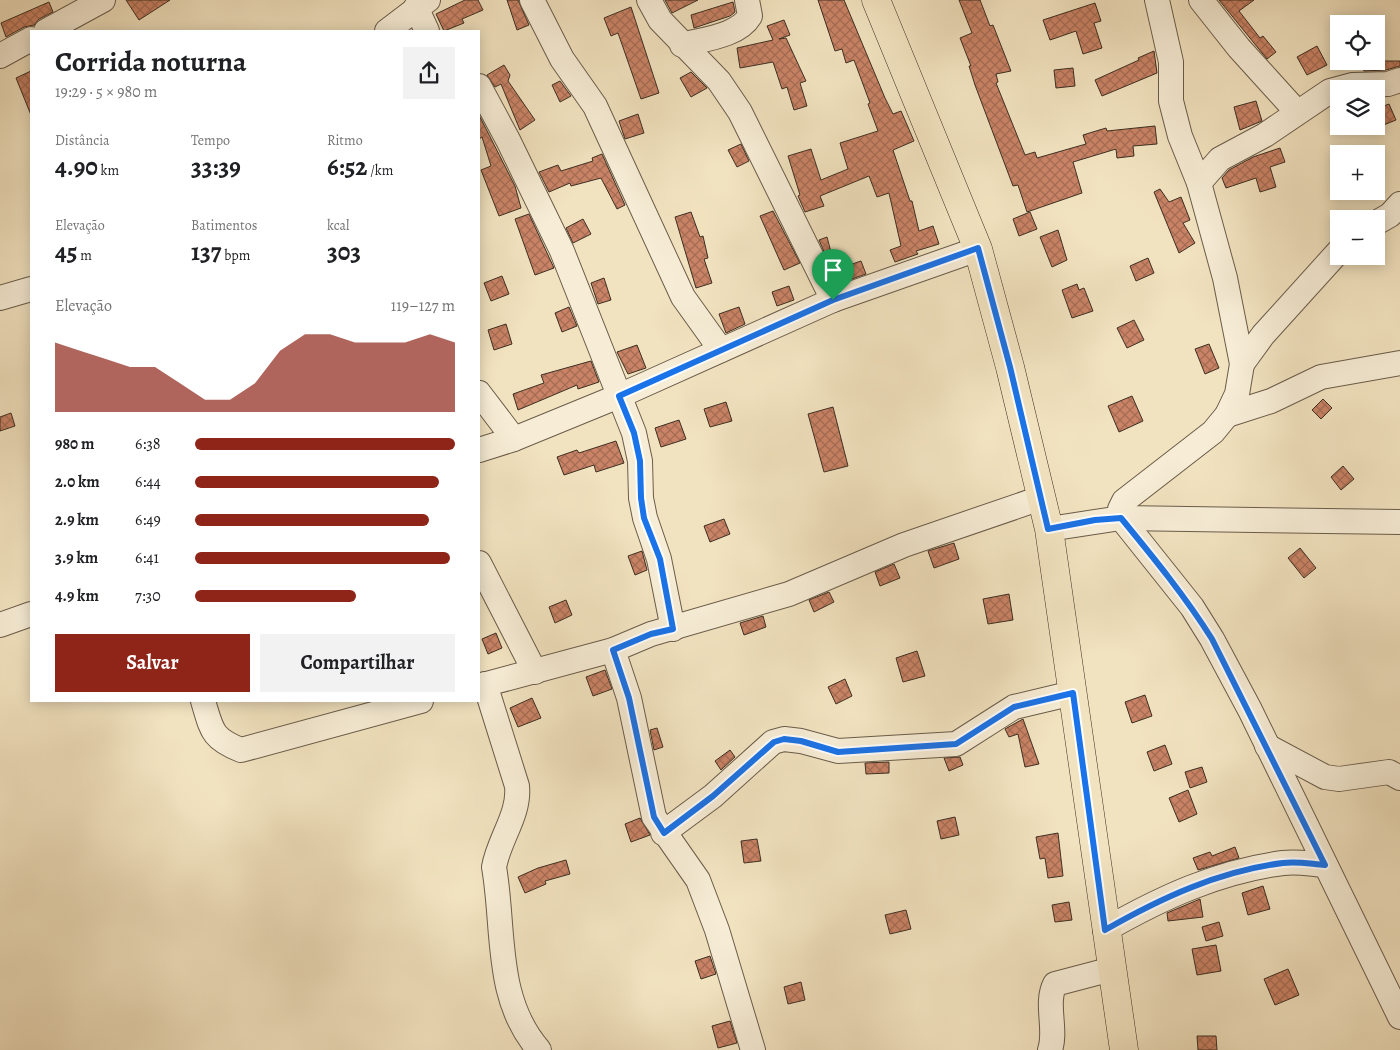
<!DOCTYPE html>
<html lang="pt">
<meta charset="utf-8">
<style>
body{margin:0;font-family:Alegreya,serif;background:#f2f2f2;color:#202124;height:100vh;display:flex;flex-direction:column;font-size:19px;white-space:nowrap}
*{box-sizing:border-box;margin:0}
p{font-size:16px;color:#757577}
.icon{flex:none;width:28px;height:28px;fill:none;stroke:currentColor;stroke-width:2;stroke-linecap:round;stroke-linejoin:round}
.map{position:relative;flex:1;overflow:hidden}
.side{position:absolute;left:30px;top:30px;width:450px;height:672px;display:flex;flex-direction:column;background:#fff;border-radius:0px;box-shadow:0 2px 12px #0003}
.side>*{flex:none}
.controls{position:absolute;left:1330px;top:15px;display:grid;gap:10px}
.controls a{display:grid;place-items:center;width:55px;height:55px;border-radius:0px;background:#fff;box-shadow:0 2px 12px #0003;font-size:25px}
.pin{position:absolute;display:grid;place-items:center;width:42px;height:42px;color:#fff;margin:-51px -21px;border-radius:50% 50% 50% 0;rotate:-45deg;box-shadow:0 0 5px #0007}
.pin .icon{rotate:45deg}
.round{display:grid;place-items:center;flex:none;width:52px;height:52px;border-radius:0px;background:#f2f2f2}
.headline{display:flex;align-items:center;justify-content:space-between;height:85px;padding:0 25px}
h1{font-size:28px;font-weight:700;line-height:38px}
.stats{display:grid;grid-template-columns:repeat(3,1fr);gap:8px;height:85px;padding:5px 25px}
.stats div{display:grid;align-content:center}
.stats b{font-size:25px;font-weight:700}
.stats small{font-size:14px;font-weight:400}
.stats p{font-size:14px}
.chart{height:140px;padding:10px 25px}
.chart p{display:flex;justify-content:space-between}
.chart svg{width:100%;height:90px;margin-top:5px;fill:#8f2418;opacity:.7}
.cta{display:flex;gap:10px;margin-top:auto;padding:10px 25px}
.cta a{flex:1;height:58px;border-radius:0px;background:#8f2418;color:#fff;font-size:20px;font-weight:700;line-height:58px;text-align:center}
.cta a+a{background:#f2f2f2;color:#202124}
ul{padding:0 25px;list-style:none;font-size:16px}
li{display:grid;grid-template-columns:80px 60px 1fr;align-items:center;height:38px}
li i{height:12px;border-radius:6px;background:#8f2418}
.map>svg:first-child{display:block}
.building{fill:url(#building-cross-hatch);stroke:#3d2f22}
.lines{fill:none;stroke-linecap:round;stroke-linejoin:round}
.minor-casing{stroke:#6a5c4a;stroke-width:26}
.major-casing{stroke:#3d2f22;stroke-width:29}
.minor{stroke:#f7edd6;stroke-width:24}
.major{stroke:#f2e3c0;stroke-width:28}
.route-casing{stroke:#fff;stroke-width:10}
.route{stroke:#1a73e8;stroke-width:6}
</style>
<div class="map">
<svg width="1400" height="1050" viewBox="0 0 1400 1050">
<defs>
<pattern id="building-cross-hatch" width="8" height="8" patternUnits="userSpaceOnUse" patternTransform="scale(1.25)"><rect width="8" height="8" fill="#ca8366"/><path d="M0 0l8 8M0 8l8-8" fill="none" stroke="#a56c54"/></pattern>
</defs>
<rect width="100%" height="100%" fill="#f2e3c0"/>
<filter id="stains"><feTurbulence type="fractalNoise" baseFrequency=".004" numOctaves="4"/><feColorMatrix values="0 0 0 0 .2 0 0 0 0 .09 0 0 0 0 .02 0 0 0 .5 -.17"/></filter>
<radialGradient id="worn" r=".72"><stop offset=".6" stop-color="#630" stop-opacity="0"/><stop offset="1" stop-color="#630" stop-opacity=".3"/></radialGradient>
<g class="building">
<polygon points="126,0 170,0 139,20"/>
<polygon points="465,0 478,0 483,10 462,19 464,23 444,31 436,14"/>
<polygon points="507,0 518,0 529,25 517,30"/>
<polygon points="665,0 698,0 672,13"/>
<polygon points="818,0 844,0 885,98 893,114 901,111 914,141 893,150 910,201 912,201 919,231 933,226 939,244 916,251 918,254 895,262 890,250 901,246 889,193 877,197 869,176 820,196 824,206 805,212 798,196 800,195 788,156 811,149 821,180 848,169 840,143 878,131 868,104 870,103 854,60 846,63 842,49 835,51"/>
<polygon points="959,0 980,0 990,26 993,25 1011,71 996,74 998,82 996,83 1025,155 1035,152 1037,158 1086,144 1083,135 1106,128 1107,131 1155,126 1157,144 1133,146 1134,156 1117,158 1116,149 1073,162 1082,193 1027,212 1018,185 1013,186 975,85 969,66 971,66 960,38 972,33"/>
<polygon points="1219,0 1254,0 1239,11 1260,38 1263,36 1276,52 1267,59"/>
<polygon points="49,2 53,12 39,19 34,25 24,27 6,37 1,23"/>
<polygon points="733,2 735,12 730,16 694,28 691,15"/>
<polygon points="1095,3 1101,21 1094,23 1102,48 1083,54 1076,31 1050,40 1043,20"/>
<polygon points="631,7 659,93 641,99 618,33 611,36 604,18"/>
<polygon points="784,20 790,35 779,39 786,38 806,81 800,83 807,106 794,110 787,87 782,89 773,62 740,68 737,48 773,40 767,26"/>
<polygon points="1317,46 1327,65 1307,75 1297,57"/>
<polygon points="1154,51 1157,73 1102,96 1095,80 1139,60 1138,58"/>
<polygon points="1360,61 1400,61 1400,66 1386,70 1364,71"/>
<polygon points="504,65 510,75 508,81 535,120 520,130 501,84 495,87 487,75"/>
<polygon points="1073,68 1075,86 1056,88 1054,70"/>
<polygon points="31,71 31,115 16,78"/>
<polygon points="691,72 707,88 691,97 680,78"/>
<polygon points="560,81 571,96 560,102 552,85"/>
<polygon points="1256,101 1262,121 1240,130 1234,107"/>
<polygon points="1389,104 1396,120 1376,128 1376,109"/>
<polygon points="638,114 644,133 625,139 619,121"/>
<polygon points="479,115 515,186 521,208 499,216 481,170 491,166 482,137 479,139"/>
<polygon points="741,144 749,161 737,167 728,150"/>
<polygon points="1280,148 1285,162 1270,167 1276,187 1260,192 1256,178 1226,188 1222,178 1229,170 1253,157"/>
<polygon points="602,154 625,205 617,209 601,178 571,186 570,183 549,192 539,172 558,165 561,171 593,161 592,158"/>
<polygon points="1160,189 1169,202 1181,197 1190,220 1183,223 1195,243 1179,253 1154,192"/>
<polygon points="773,211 800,263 784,270 760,216"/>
<polygon points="691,212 700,237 703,236 708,258 704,259 712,283 696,288 675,217"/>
<polygon points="1030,212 1037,229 1019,236 1013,219"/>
<polygon points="529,214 554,268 535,275 515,219"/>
<polygon points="583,219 591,234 573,243 566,228"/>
<polygon points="1058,230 1067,260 1052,267 1040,237"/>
<polygon points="827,237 831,252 825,254 819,240"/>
<polygon points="1148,258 1154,273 1136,281 1130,266"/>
<polygon points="861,261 866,274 840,283 835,270"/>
<polygon points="502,276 509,294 491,301 484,283"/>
<polygon points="604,278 611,300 598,304 591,283"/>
<polygon points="1077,284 1079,290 1084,288 1093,311 1072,318 1062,290"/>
<polygon points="789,286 794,300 777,306 772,292"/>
<polygon points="569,307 577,326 562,332 555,313"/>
<polygon points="739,307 745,324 726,333 719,314"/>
<polygon points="1134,320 1144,340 1127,348 1117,328"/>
<polygon points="506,324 512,344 494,350 488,330"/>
<polygon points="1209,344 1219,368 1205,374 1195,349"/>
<polygon points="637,345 646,368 628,374 617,352"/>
<polygon points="591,361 599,382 578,389 577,385 518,410 513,394 544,383 541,375"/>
<polygon points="1132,396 1143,421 1119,432 1108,406"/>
<polygon points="1323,399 1332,408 1321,419 1312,410"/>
<polygon points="726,402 732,421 710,427 704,409"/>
<polygon points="833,407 848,466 824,472 808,414"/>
<polygon points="11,413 15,426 0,431 0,417"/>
<polygon points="679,420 686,439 661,447 655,428"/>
<polygon points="616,441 624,463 596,472 594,465 564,475 557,457 577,450 579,453"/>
<polygon points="1343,466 1354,479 1341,490 1331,477"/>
<polygon points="724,519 730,534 710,542 704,526"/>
<polygon points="954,543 959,559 934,568 928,551"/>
<polygon points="1300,548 1316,568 1304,578 1288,558"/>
<polygon points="642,551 647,570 635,575 628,556"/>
<polygon points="894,564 900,578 880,586 875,572"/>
<polygon points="829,592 834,602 814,612 809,600"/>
<polygon points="1009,594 1013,620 988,624 983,599"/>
<polygon points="566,600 572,615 555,623 549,607"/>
<polygon points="763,616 766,627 744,635 740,623"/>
<polygon points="496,633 502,648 488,654 482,639"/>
<polygon points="917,651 925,676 903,682 896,658"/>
<polygon points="605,670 612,689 593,696 586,677"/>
<polygon points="845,679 852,696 836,704 828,687"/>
<polygon points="1145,695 1152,716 1132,723 1125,702"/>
<polygon points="532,698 541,718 518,727 510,708"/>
<polygon points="1023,719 1039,764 1025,767 1018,734 1009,737 1005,729"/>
<polygon points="657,728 663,747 654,750 650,730"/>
<polygon points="1165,745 1172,764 1154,771 1147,752"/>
<polygon points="730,750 735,757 721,770 715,761"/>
<polygon points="960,757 963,765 949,771 944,758"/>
<polygon points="889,762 889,773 866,774 865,763"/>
<polygon points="1202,767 1207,782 1190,788 1185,772"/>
<polygon points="1188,790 1197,814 1179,822 1169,798"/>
<polygon points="955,817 959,835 941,839 937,821"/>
<polygon points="640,818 650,835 631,842 625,824"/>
<polygon points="1058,833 1063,876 1048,878 1045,858 1040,859 1036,837"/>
<polygon points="757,839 761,861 744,863 741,841"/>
<polygon points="1235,847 1239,858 1198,870 1193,858 1210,852 1212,856"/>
<polygon points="566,860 570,874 545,881 546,884 525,893 518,877 538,868"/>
<polygon points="1263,886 1270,909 1248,915 1242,893"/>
<polygon points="1200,899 1203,917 1168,921 1167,913"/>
<polygon points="1069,902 1072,920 1055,922 1052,905"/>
<polygon points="906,910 911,929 890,934 885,915"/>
<polygon points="1219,922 1223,936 1206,941 1202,927"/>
<polygon points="1216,945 1221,971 1197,975 1192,949"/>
<polygon points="710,956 716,974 701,979 695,961"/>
<polygon points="1288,969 1299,995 1275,1005 1264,979"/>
<polygon points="801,982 805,1000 788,1004 784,987"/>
<polygon points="730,1021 737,1043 718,1048 712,1026"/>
<polygon points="1197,1036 1216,1036 1217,1050 1198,1050"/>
</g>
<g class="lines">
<g class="minor-casing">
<g id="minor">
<polyline points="532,0 562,59 595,106 683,297 721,350"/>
<polyline points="649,0 660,20 719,81 740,112 833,300"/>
<polyline points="1157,0 1171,62 1171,101 1180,136 1199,183 1225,278 1242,364 1237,394 1227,415 1213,432 1124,501 1120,509 1121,518 1192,607 1212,639 1250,710 1400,1017"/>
<polyline points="1201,0 1239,48 1297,112"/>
<polyline points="416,7 427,31"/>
<polyline points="46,31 103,0"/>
<polyline points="387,31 428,0"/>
<path d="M 682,45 C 704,39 738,36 750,16 L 747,0"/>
<polyline points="0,56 31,39"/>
<polyline points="479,86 508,140 562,251 634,433 640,461 641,498 645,518 659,559 673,629"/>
<polyline points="1199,183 1220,159 1265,135 1330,91 1352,85 1388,84 1400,80"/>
<polyline points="1376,223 1390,215 1400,204"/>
<polyline points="0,298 31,289"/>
<polyline points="1242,364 1263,335 1339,251"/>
<polyline points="479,393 514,439"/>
<polyline points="1227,415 1271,401 1321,377 1400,363"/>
<polyline points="479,450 514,439 619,396 833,300 978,249"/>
<polyline points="1049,529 1121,518 1400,522"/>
<polyline points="479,563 535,672"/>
<polyline points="0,625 31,614"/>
<polyline points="613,650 629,698 654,817 698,880 717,930 753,1050"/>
<path d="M 485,684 L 517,786 C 520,814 499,839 494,867 C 505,930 494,998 539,1050"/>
<polyline points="479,686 613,650 651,634 789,594 904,545 1041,498"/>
<path d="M 203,701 C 212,730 211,738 241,750 L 421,701"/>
<polyline points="1267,746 1325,777 1339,779 1389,772 1400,778"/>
<polyline points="663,833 713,796 773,742 784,739 801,741 838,751 956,744 1014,707 1073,693"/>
<path d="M 1105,930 C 1161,898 1219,871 1283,863 C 1297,861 1311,864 1325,865"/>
<path d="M 1050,1050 C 1057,1030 1045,1003 1055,984 L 1112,969"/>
</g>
</g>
<g class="major-casing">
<polyline id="major" points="876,0 978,249 1010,367 1049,529 1124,1050"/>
</g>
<use href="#minor" class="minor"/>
<use href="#major" class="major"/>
</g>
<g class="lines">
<g class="route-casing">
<path id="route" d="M 978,248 L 1010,367 L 1048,529 L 1095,520 L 1121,518 C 1153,557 1185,596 1212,639 L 1325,865 C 1311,864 1297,861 1283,863 C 1219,871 1161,898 1105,930 L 1073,693 L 1014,707 L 956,744 L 838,752 L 801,741 L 784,739 L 774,742 L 713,796 L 664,833 L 654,817 L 629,698 L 613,650 L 651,634 L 673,629 L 660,559 L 644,518 L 641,498 L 640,461 L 634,433 L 619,396 L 833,300 Z"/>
</g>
<use href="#route" class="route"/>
</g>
<rect width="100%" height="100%" filter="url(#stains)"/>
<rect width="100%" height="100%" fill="url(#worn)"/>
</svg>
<div class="controls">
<a><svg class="icon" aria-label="locate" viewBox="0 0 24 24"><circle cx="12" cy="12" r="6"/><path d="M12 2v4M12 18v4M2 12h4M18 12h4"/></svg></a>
<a><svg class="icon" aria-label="layers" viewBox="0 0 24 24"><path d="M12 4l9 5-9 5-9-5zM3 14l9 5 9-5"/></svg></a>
<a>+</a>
<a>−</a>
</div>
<div class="pin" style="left:833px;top:300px;background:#1e9e55"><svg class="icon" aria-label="arrive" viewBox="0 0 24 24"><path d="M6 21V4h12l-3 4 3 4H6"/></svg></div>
<section class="side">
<div class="headline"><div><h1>Corrida noturna</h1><p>19:29 · 5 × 980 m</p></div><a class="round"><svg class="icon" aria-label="share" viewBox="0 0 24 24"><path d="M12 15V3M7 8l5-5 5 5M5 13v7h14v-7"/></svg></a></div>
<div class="stats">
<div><p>Distância</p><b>4.90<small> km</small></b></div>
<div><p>Tempo</p><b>33:39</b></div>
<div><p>Ritmo</p><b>6:52<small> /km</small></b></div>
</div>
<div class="stats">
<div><p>Elevação</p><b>45<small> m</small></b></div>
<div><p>Batimentos</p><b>137<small> bpm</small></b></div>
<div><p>kcal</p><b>303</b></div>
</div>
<div class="chart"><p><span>Elevação</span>119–127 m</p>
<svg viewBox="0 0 160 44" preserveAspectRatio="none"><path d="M0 44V10L10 14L20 18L30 22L40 22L50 30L60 38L70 38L80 30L90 14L100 6L110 6L120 10L130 10L140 10L150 6L160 10V44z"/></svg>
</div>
<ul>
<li><b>980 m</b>6:38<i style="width:100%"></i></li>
<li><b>2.0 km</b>6:44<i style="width:94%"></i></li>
<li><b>2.9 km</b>6:49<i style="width:90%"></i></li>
<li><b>3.9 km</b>6:41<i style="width:98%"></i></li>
<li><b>4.9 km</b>7:30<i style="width:62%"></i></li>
</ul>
<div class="cta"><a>Salvar</a><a>Compartilhar</a></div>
</section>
</div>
